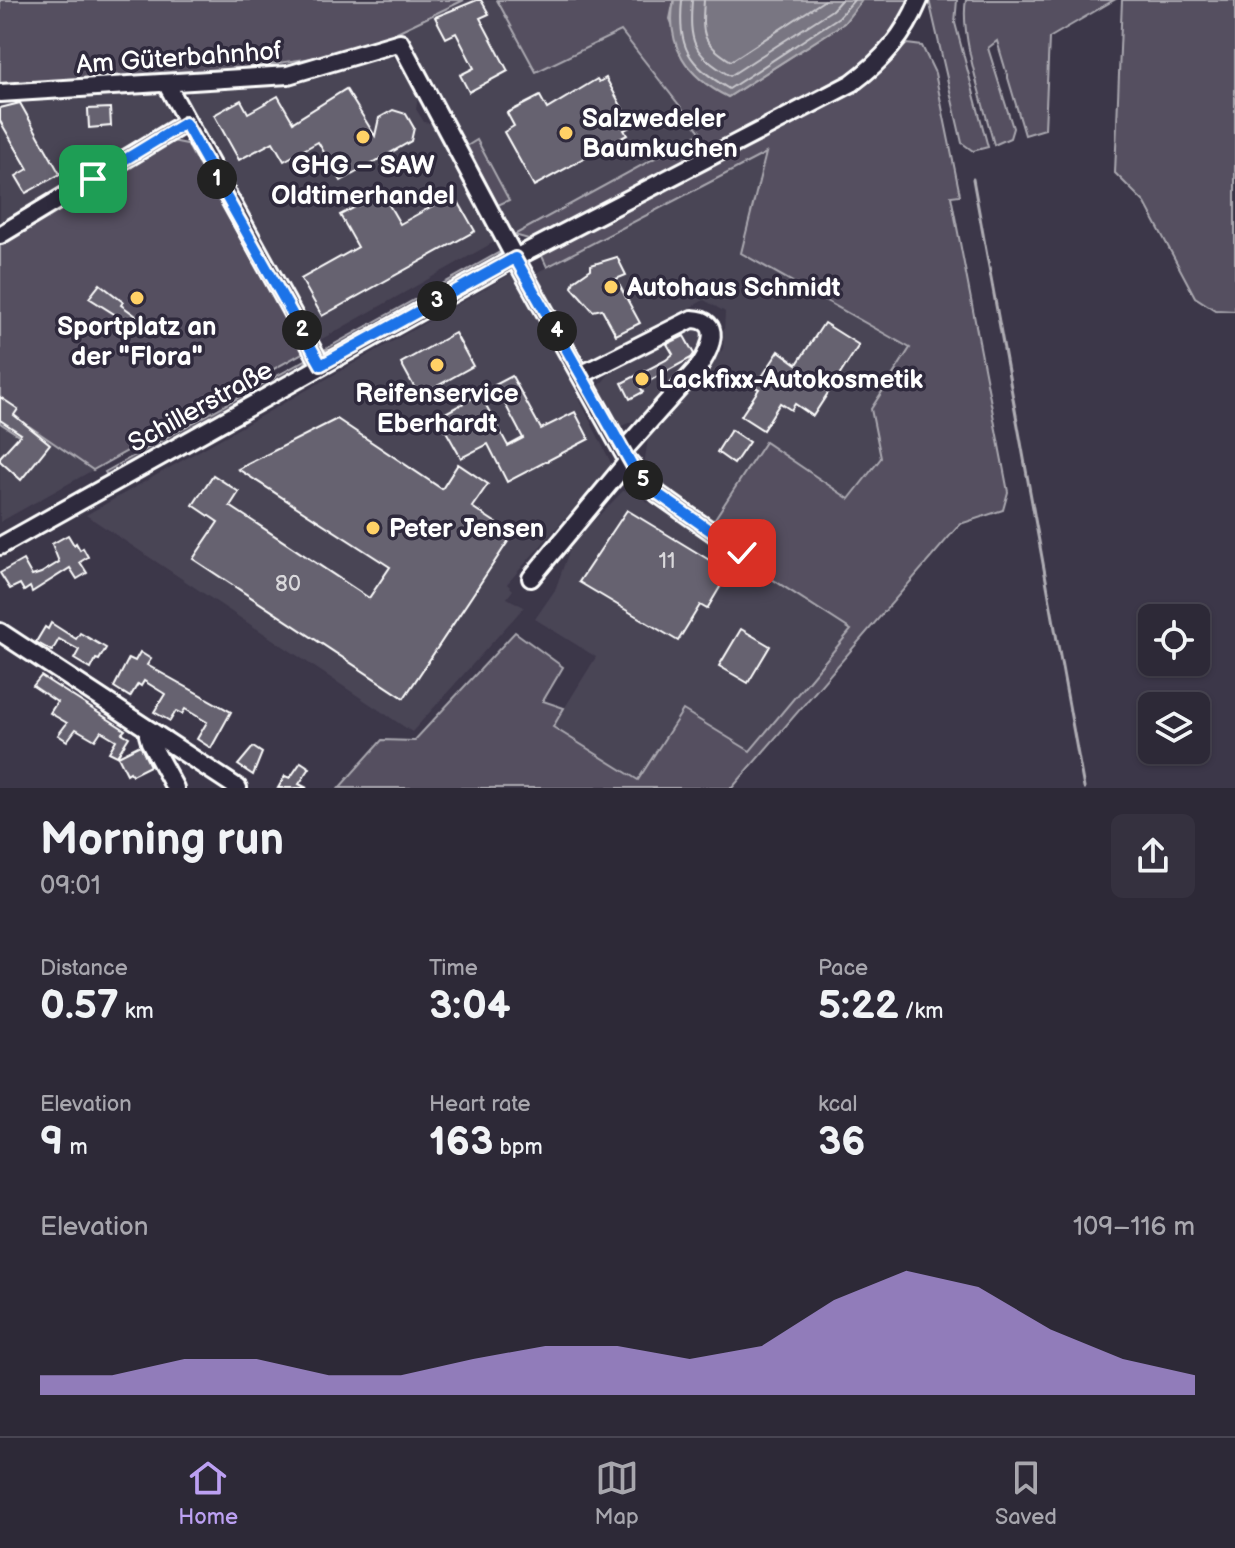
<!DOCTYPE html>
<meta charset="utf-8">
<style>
body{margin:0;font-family:"Balsamiq Sans",sans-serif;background:#35313f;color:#f1f3f6;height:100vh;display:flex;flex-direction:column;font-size:30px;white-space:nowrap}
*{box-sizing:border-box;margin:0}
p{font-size:26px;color:#a7a6ad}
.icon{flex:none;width:44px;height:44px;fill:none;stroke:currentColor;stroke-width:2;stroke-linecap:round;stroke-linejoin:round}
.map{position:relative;height:788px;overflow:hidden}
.panel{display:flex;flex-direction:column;background:#2d2937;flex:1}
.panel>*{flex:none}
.controls{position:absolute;left:1138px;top:604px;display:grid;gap:16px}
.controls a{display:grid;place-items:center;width:72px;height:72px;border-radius:12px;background:#2d2937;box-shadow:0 2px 6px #0004,0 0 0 2px #484552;font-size:40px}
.pin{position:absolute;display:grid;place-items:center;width:68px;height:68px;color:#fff;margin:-34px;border-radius:16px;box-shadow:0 4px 12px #0006}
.km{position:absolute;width:40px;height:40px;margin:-20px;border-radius:50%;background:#222;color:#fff;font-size:22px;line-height:40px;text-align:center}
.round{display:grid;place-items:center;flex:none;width:84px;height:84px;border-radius:12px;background:#35313f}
.summary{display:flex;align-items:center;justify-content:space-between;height:136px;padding:0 40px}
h1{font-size:44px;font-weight:600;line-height:60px}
.metrics{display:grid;grid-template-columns:repeat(3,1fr);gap:12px;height:136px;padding:8px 40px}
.metrics div{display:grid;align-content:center}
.metrics b{font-size:40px;font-weight:600}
.metrics small{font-size:22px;font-weight:400}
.metrics p{font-size:22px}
.chart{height:224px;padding:16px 40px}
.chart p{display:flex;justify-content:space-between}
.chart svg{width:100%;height:144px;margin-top:8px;fill:#bca0f2;opacity:.7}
.tabs{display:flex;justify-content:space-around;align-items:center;height:112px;border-top:2px solid #484552;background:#2d2937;font-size:22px;color:#a7a6ad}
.tabs a{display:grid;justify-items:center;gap:4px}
.tabs .selected{color:#bca0f2}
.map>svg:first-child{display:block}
.built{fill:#494455}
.green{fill:#555060;stroke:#aaa8b0;stroke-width:2}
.water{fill:#797682;stroke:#afadb4;stroke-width:2}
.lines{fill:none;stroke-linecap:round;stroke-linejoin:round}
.shore{stroke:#c9c8cd;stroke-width:2}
.stream{stroke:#afadb4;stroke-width:3}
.building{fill:#666270;stroke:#fff;stroke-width:2}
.minor-casing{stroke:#fff;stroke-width:22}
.minor{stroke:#2f2a3d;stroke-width:16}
.route-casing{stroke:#fff;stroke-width:16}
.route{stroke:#1a73e8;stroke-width:10}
.poi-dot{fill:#ffd166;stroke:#2f2a3d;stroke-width:3}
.labels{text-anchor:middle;stroke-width:7;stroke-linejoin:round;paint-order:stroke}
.number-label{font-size:22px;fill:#d9d8db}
.street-label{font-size:26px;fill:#fff;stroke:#2f2a3d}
.poi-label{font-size:26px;font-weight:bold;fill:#fff;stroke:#2f2a3d;text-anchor:start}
</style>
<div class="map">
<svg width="1235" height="788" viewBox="0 0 1235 788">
<rect width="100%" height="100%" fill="#3c3749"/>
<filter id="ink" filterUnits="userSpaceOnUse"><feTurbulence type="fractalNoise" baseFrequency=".0125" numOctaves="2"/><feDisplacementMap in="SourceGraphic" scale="16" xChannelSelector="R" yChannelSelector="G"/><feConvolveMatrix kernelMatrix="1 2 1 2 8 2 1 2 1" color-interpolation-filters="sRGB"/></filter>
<g filter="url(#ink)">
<g class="built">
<polygon points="464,0 497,0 536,72 621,30 702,133 514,235 404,30"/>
<polygon points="391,55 401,65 418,97 416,109 424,122 433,124 496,241 320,340 190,111 186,103 187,96 191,91 205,88 274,84"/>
<polygon points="146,91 163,95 169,110 169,119 163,126 0,225 0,101"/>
<polygon points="767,152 741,253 911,348 871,409 881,458 849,499 712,523 652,478 644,465 648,439 723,349 725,312 704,300 598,358 585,360 576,356 534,274"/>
<polygon points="513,273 518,275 612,465 507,584 513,590 507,598 524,607 412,732 86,515"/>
<polygon points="694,324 704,329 707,338 699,360 642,422 636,420 621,426 599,386 610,373"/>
<polygon points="0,423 20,436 29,426 93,470 0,522"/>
<polygon points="623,491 632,492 852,629 750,752 638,781 553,727 596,657 535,619 555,590 572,543"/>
</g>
<g class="green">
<polygon points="0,0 464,0 376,42 339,54 170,79 0,88"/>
<path d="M 497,0 L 674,0 L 670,19 L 689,67 L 728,97 L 844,23 L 862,0 L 910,0 C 890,38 874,55 840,80 L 532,240 L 514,235 L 701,133 L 621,31 L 536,72 Z"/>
<polygon points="929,0 957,0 955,23 988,147 973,151 962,143"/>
<path d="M 966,0 L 1114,0 L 1049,38 L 1045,129 L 1025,135 L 997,41 L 988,48 L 1013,128 L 1010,138 L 994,145 C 985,108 959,35 966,0 Z"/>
<polygon points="1122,0 1235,0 1235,311 1215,310 1195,297 1145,203 1115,173"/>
<polygon points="907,44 922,46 935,73 960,195 951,196 1008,492 1003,510 960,524 732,788 339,788 382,740 414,741 515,632 563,667 543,701 564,708 553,727 638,780 683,710 750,751 851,630 741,559 750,547 712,523 765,442 849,499 881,458 871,409 910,348 741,253 766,153 547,267 541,254 862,83"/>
<polygon points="477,140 509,200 498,205 467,146"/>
<polygon points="172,141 187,144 304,352 93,470 29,426 20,436 0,423 0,245"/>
<polygon points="500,252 495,262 337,350 324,350"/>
<polygon points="309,358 300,370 109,478 105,472"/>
</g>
<path class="water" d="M 674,0 L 862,0 L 844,23 L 728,97 C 687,77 665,45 674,0 Z"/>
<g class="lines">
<g class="shore">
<path d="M 682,0 C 678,48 687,63 729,89 L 839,17 L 854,0"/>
<path d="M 692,0 C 689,42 692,53 730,76 L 832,10 L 841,0"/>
<path d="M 704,0 C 702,33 700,42 731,61 L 825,0"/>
</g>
<polyline class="stream" points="973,179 1084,788"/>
</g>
<g class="building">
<polygon points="477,0 481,0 489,14 480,18 508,71 469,92 460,75 474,68 456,33 446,38 435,17"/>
<polygon points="606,78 632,126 624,130 627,135 534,186 504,132 514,126 507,113 540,96 547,109 597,79 599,82"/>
<polygon points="346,89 375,136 379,118 393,110 406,114 414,128 411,141 341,181 318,142 284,161 273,142 239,160 214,115 241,100 248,113 278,96 293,122"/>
<polygon points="20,103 60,174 26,193 16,176 28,169 0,121 0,108"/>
<polygon points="110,108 111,126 89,128 88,109"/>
<polygon points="382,193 400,224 454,194 475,231 322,316 301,279 358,247 340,215"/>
<polygon points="617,257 626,275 616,279 640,323 616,335 602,309 593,311 572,287 574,281 591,269 591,265"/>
<polygon points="100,284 123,302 121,305 143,321 138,329 89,298"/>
<polygon points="824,323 859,345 813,416 795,404 791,410 780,403 763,430 741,416 759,389 755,387 779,351 797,364"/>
<polygon points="455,333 473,366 419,396 401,363"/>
<polygon points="684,336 694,354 691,358 640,386 643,392 630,399 622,383 666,360 673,354 667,344"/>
<polygon points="512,376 541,429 575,412 589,439 507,482 488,444 461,458 438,417 480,394 508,446 523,438 495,385"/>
<polygon points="0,397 18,409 14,415 50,444 21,480 0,461 0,457 21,434 0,420"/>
<polygon points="337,419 442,489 458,464 488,484 472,507 513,534 404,698 193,559 218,522 193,505 213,475 239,492 230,506 369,598 390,567 238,469"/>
<polygon points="731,430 749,442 734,464 717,452"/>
<polygon points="627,510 729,572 707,609 700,605 678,641 579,582"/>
<polygon points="68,535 74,545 76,543 80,550 83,548 88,557 80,562 87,573 77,579 70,568 32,592 30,587 24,591 20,584 10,589 0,573 23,560 32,576 41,573 59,562 52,544"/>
<polygon points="51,623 76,639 80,633 106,648 99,660 96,659 91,669 74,659 79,650 59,639 52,651 36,642 45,627 48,629"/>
<polygon points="741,629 770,646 748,683 719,666"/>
<polygon points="140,652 151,659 147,665 231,712 211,748 197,739 207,722 185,709 182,714 176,711 170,721 154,712 165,694 157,689 144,681 141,686 138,684 130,697 114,687 129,658 135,661"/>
<polygon points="41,676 125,730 122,733 129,737 117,756 109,752 116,740 101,731 95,740 76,729 67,741 58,735 67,723 50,713 57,702 33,686"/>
<polygon points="140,745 150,766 132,775 130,772 127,774 118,756"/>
<polygon points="253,747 262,753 253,775 238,765"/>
<polygon points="301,762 310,768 299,784 307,788 278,788 285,776 290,778"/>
</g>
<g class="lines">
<g class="minor-casing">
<g id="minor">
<polyline points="166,83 321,365"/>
<polyline points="0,93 288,75 400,42 515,258 628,461 658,494 742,553"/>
<polyline points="0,235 185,123"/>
<path d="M 581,375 L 692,319 C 723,320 711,348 700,365 L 623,451"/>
<path d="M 0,546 L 515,258 L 852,83 C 883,60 904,36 919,0"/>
<polyline points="531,578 628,461"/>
<polyline points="0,632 238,788"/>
<polyline points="151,731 148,735 150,742 175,788"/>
</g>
</g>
<use href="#minor" class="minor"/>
</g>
</g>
<g class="lines" filter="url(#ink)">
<g class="route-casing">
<polyline id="route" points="93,179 185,123 321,365 515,258 637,474 658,494 742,553"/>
</g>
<use href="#route" class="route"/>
</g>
<g class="poi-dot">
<circle cx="566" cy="133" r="8"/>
<circle cx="363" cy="137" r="8"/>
<circle cx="611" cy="287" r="8"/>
<circle cx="137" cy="298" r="8"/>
<circle cx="437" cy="365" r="8"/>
<circle cx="642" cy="379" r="8"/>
<circle cx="373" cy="528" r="8"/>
</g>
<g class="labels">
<g class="number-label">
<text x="667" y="568">11</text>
<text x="288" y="591">80</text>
</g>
<g class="street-label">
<text transform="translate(179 57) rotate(-4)" y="9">Am Güterbahnhof</text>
<text transform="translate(200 406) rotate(-29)" y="9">Schillerstraße</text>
</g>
<g class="poi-label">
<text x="582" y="127">Salzwedeler<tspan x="582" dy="30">Baumkuchen</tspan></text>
<text x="363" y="174" text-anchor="middle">GHG – SAW<tspan x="363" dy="30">Oldtimerhandel</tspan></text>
<text x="627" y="296">Autohaus Schmidt</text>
<text x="137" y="335" text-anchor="middle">Sportplatz an<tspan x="137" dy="30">der "Flora"</tspan></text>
<text x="658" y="388">Lackfixx-Autokosmetik</text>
<text x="437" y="402" text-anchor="middle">Reifenservice<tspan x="437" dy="30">Eberhardt</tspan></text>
<text x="389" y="537">Peter Jensen</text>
</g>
</g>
</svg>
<div class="controls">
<a><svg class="icon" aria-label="locate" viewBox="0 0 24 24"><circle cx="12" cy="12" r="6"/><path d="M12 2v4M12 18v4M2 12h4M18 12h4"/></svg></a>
<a><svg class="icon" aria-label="layers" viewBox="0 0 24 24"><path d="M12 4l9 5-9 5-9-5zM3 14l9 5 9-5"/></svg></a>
</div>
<div class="pin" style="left:93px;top:179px;background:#1e9e55"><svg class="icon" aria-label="arrive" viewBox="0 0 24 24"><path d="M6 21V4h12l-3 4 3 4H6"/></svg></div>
<div class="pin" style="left:742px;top:553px;background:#d93025"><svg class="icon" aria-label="check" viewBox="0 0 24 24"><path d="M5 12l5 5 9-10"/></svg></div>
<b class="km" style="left:217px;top:179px">1</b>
<b class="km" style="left:302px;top:330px">2</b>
<b class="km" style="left:437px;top:301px">3</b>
<b class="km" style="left:557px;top:331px">4</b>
<b class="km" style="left:643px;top:480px">5</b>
</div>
<section class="panel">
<div class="summary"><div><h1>Morning run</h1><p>09:01</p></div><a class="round"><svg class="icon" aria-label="share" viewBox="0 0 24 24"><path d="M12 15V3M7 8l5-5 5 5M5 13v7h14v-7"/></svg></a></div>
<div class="metrics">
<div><p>Distance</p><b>0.57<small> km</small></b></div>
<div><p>Time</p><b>3:04</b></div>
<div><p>Pace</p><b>5:22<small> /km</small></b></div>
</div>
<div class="metrics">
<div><p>Elevation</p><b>9<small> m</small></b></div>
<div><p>Heart rate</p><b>163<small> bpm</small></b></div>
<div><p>kcal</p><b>36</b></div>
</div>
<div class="chart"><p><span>Elevation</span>109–116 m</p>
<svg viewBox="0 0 160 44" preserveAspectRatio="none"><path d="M0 44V38L10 38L20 33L30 33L40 38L50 38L60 33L70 29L80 29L90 33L100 29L110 15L120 6L130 11L140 24L150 33L160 38V44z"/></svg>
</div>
</section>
<nav class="tabs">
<a class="selected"><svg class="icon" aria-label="home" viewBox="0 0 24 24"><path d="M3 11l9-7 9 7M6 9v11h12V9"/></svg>Home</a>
<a><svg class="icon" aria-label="map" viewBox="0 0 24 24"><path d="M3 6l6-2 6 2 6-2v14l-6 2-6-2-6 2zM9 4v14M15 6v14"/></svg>Map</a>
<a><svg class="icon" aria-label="saved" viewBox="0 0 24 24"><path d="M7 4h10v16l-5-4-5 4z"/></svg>Saved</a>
</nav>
